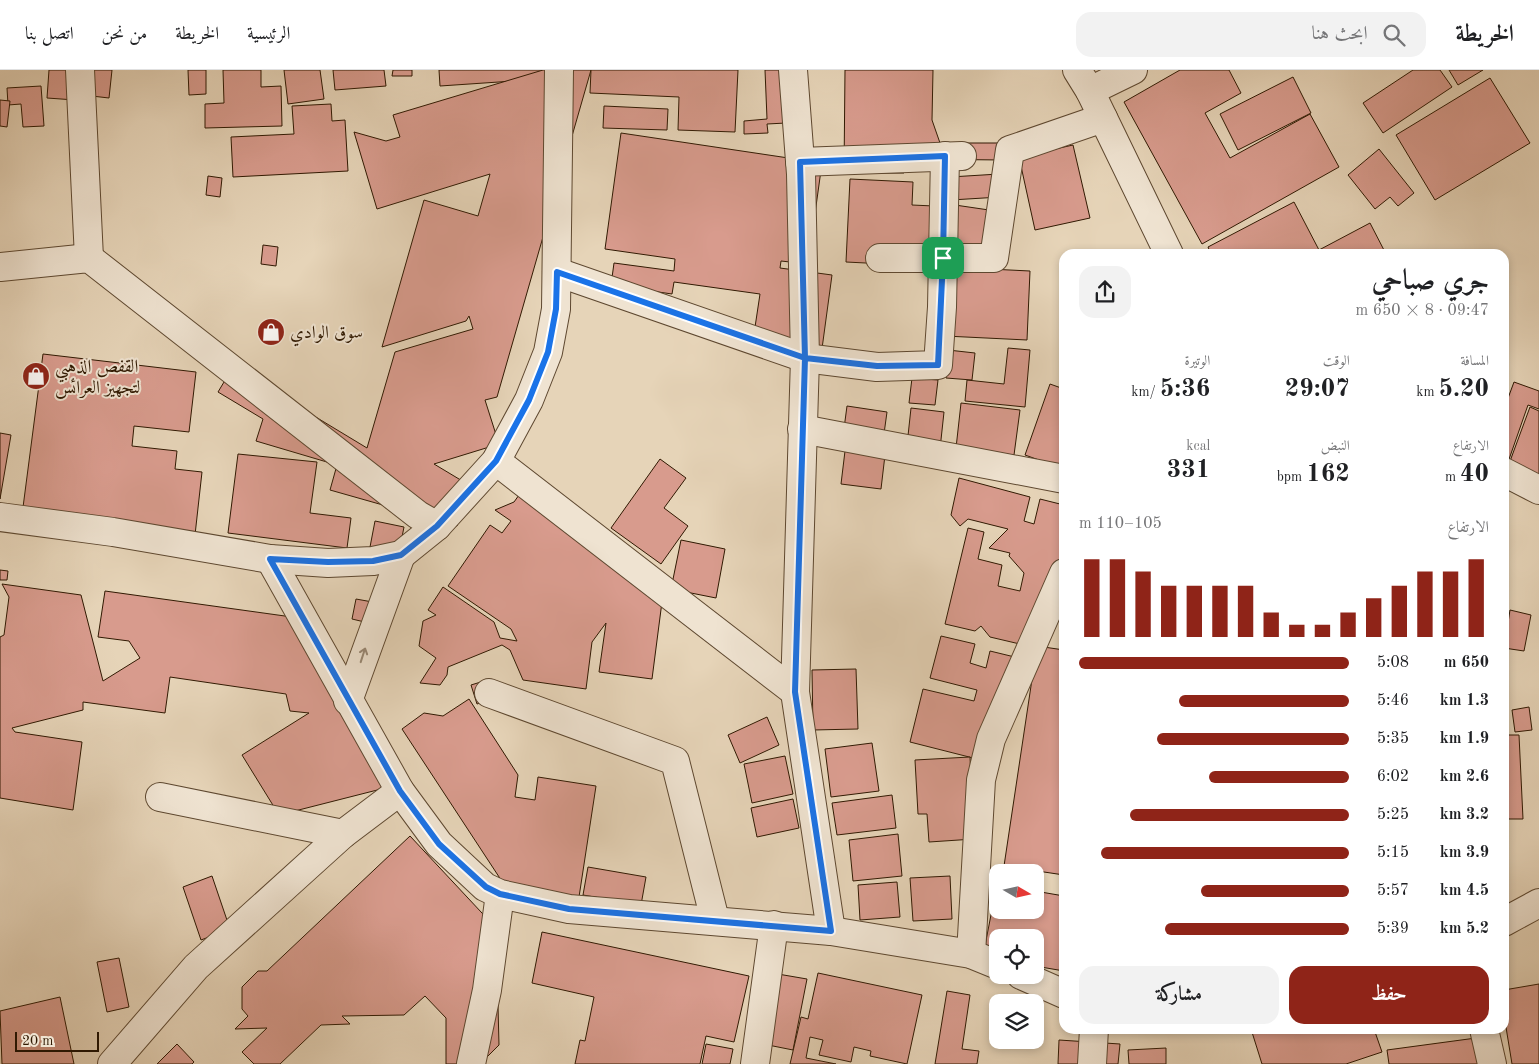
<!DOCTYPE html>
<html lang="ar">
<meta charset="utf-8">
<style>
body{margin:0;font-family:"Old Standard TT",Amiri,serif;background:#f2f2f2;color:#202124;direction:rtl;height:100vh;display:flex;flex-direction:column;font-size:19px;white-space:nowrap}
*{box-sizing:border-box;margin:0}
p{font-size:16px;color:#757577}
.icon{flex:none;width:28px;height:28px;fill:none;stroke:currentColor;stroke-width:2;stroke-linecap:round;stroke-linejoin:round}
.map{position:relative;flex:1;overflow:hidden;direction:ltr}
.panel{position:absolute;left:1059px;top:179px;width:450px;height:785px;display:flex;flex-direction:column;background:#fff;border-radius:15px;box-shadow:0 2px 8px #0003;direction:rtl}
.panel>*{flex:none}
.needle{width:32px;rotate:99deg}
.fabs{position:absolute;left:989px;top:794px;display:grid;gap:10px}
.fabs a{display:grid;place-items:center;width:55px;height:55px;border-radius:10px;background:#fff;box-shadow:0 2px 8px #0003;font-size:25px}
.scale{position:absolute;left:15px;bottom:12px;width:84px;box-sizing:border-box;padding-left:5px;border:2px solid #301902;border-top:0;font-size:14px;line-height:18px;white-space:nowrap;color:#301902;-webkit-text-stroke:4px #efe3d1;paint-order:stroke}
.pin{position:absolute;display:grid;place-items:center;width:42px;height:42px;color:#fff;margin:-21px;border-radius:10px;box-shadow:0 2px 8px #0006}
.round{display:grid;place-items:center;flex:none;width:52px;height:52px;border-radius:15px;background:#f2f2f2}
.summary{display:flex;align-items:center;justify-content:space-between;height:85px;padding:0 20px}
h1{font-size:28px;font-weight:700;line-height:38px}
.figures{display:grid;grid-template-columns:repeat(3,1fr);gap:8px;height:85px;padding:5px 20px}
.figures div{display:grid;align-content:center}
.figures b{font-size:25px;font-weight:700}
.figures small{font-size:14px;font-weight:400}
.figures p{font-size:14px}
.chart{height:140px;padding:10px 20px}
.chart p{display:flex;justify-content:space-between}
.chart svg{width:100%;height:90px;margin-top:5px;stroke:#8f2418;stroke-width:6}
.primary-button{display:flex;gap:10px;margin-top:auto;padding:10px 20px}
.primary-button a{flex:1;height:58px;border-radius:15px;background:#8f2418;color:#fff;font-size:20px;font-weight:700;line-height:58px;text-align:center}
.primary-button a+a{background:#f2f2f2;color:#202124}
ul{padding:0 20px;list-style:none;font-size:16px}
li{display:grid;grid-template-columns:80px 60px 1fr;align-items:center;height:38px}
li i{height:12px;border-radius:6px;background:#8f2418}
header{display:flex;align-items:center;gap:30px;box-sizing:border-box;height:70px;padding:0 25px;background:#fff;border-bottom:1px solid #e0e0e0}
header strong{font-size:24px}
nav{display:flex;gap:28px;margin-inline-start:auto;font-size:18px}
.search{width:350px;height:45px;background:#f2f2f2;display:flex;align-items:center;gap:12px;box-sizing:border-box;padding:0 18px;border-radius:15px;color:#757577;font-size:19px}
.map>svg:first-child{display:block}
.building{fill:#d89b8d;stroke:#301902}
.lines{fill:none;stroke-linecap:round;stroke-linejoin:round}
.minor-casing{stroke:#5e4830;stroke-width:30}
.minor{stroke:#efe3d1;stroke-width:28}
.oneway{stroke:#998874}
.route-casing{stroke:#fff;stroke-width:10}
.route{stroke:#1a73e8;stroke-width:6}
.labels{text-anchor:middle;stroke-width:4;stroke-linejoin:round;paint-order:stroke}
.poi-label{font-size:18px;fill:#301902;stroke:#efe3d1;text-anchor:start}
</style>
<header>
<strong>الخريطة</strong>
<div class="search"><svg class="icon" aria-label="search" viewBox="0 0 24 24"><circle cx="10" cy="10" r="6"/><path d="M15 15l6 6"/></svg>ابحث هنا</div>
<nav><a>الرئيسية</a><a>الخريطة</a><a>من نحن</a><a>اتصل بنا</a></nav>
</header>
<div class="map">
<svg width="1539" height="994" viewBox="0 0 1539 994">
<rect width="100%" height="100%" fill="#e6d4b8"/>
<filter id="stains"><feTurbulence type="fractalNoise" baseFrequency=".004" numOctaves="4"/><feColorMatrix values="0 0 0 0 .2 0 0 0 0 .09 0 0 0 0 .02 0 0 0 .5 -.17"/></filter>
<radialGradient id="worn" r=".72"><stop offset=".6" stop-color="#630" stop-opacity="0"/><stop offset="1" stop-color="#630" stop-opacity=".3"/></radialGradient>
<g class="building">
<polygon points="49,0 77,0 75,30 47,28"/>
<polygon points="86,0 112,0 109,28 83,25"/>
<polygon points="188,0 206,0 206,24 189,25"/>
<polygon points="223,0 261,0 261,17 281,16 282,56 205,58 205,34 224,33"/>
<polygon points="284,0 320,0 324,29 288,34"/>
<polygon points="333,0 384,0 386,16 335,20"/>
<polygon points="393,0 412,0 412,6 392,6"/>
<polygon points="439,0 543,0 543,9 440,16"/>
<polygon points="543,0 591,0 497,327 485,330 499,374 434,394 469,415 457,456 330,420 337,395 256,371 263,349 218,322 233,297 367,378 395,282 473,259 469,246 466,251 382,277 424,130 478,146 490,104 377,139 354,62 386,71 400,67 393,45"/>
<polygon points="591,0 738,0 735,62 678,60 679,27 590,23"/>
<polygon points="765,0 802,0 805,52 767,54 768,63 744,64 744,51 767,49"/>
<polygon points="845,0 933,0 932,50 940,73 1003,73 1003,90 905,89 904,103 844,103"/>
<polygon points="1180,0 1229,0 1241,23 1205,43 1230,88 1310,44 1339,97 1202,174 1124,32"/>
<polygon points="1413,0 1440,0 1452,17 1383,63 1363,33"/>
<polygon points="1449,0 1483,0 1458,15"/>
<polygon points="1293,7 1311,43 1238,80 1220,44"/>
<polygon points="1490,8 1530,73 1435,130 1396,65"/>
<polygon points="41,16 44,56 23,57 21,34 8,35 7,18"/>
<polygon points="0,30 10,31 7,57 0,56"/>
<polygon points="331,34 332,51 345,50 348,101 233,107 231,67 294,64 292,36"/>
<polygon points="604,36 668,39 667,60 603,58"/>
<polygon points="621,63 822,93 808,194 781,191 780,198 832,205 821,286 752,277 760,224 674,212 672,224 611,215 614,193 674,201 675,189 605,179"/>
<polygon points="1073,75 1090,148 1035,160 1019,87"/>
<polygon points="1379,79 1414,123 1398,136 1390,127 1375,139 1348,105"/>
<polygon points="999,104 1000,127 951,130 950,107"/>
<polygon points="208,106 222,108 220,127 206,125"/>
<polygon points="850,109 913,112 912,135 934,136 931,190 905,195 846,192"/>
<polygon points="1294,132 1319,180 1370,153 1386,184 1211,184 1208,177"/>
<polygon points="955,135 989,140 996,197 947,190"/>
<polygon points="263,175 278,177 276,196 261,194"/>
<polygon points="948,197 1030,201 1027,270 945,266"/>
<polygon points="1064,211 1064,270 1063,270 1061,212"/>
<polygon points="1008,278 1030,280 1025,337 965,331 967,310 1004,314"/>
<polygon points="948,280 975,283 972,310 946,308"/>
<polygon points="43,284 196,302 189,362 134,356 132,376 177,381 175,399 202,402 195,465 22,445"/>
<polygon points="912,308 938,310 935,335 909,333"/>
<polygon points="1514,312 1539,321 1539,339 1528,335 1507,395 1504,394 1504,339"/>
<polygon points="1050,314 1064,319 1064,399 1025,385"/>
<polygon points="961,333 1020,340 1014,385 956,378"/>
<polygon points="847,336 887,342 883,371 843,366"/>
<polygon points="1530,337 1539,341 1539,414 1506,402"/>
<polygon points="911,338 944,342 940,379 907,375"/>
<polygon points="0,363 11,365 0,429"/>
<polygon points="845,381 885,385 881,419 841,414"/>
<polygon points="238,384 317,392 310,443 351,448 347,478 228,463"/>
<polygon points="660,389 686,408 664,438 688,456 661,494 611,458"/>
<polygon points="959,408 1030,427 1024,451 1034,454 1040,429 1064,435 1064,492 1041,579 990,567 981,556 975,561 945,554 968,458 984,462 978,489 1002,495 998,516 1020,521 1024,503 1009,486 1010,483 989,478 1008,459 968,449 960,456 951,445"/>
<polygon points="519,425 663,524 652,609 599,602 606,553 592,572 586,619 523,610 510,580 502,575 448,597 447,605 440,615 420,613 436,588 419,576 423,551 436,545 428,540 443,517 494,552 500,568 517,571 511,559 448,516 490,455 502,463 511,451 495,440 514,432"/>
<polygon points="375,451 404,457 399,482 370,477"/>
<polygon points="681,470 725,479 716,528 671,519"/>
<polygon points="0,500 8,501 7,510 0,510"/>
<polygon points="2,514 81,525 103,611 140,588 129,571 98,567 105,521 292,547 393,716 279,745 242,685 309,643 290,641 286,624 170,607 165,643 83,632 83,640 12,658 15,662 82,672 73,740 0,728 0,567 4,565 9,527"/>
<polygon points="356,529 378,533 373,554 352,549"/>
<polygon points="1510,540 1531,545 1524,581 1504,578"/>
<polygon points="941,566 975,574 970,593 986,598 990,581 1027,590 981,690 910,672 923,619 974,631 977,620 930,608"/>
<polygon points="1037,576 1064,580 1064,805 1004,796"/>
<polygon points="856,599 858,659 813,660 812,600"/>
<polygon points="484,611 490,630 477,634 471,615"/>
<polygon points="469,629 518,705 515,727 535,730 538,707 596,716 579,827 505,816 402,659 424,643 443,646"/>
<polygon points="1529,637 1532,660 1515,662 1512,640"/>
<polygon points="767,647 779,675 740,693 728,665"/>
<polygon points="1504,665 1519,665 1523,749 1504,749"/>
<polygon points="872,673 879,721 831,727 825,679"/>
<polygon points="785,686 793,724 752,733 744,694"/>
<polygon points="970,687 974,769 929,772 927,744 918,744 915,690"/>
<polygon points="892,725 896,758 837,765 832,733"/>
<polygon points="793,729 799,758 757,767 751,738"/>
<polygon points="898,764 902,806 853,811 849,770"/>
<polygon points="410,766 496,858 499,975 484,990 484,994 446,994 446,948 425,926 404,945 342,946 350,954 321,955 280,994 254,994 242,982 267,958 235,959 248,946 242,939 242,917 258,901 267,901"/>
<polygon points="588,797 646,807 641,835 583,825"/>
<polygon points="212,806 230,859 201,870 183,817"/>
<polygon points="950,806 952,849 913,851 910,808"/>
<polygon points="897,812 900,847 860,850 858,815"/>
<polygon points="997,814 998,840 1035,840 1035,821 1064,826 1064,901 1035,896 1035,868 998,868 998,889 983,886"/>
<polygon points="542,862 749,906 734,972 706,966 700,994 575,994 580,970 585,971 594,927 532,913"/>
<polygon points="119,888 129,937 107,942 97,892"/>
<polygon points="772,903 807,909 793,980 758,973"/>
<polygon points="818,903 922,925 907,994 870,986 871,981 854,977 851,992 819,985 823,970 810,967 806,988 836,994 790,994 801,947 808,949"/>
<polygon points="1539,914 1539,994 1512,994 1504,945 1504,920"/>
<polygon points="947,921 970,925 962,979 979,981 977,994 935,994"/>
<polygon points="60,927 74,994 2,994 0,941"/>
<polygon points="1251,959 1374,959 1382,982 1346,994 1262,994"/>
<polygon points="1476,968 1479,994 1389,994 1387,980"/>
<polygon points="1059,970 1120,974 1118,994 1058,994"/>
<polygon points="177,974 194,992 192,994 157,994"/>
<polygon points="706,974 733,979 730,994 702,994"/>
<polygon points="1166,978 1166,994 1129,994 1128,980"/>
</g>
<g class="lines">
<g class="minor-casing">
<g id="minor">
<polyline points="80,0 89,188"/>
<polyline points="793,0 801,104 805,288 795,622 831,861"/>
<polyline points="1077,0 1090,21 1169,184"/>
<polyline points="1090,21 1133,0"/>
<polyline points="800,92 962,86"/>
<polyline points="880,188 994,188 1010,80 1103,48"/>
<polyline points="0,197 89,188 418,445 437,456"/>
<polyline points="557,202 805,288 877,297 938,295 942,237 945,86"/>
<polyline points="802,359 1064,409"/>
<polyline points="496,391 795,622"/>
<polyline points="1504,402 1539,420"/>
<polyline points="0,447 113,462 270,489 328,493 373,491 401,485 437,456 496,391 529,330 548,282 556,239 559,0"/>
<polyline points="270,489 400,721 439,774 485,817 500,824 569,839 831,861 971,884 998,895"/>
<polyline points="489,623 675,691 715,850"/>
<polyline points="348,631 401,485"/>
<polyline points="160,727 343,764"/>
<polyline points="1504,852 1539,833"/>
<polyline points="971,884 981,710 991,669 1064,503"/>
<polyline points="1021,905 1064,924"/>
<polyline points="1484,959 1492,994"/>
<polyline points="112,994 196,897 343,764 400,721"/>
<polyline points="471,994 487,920 500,824"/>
<polyline points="755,994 774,855"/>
<polyline points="1092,994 1094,959"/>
</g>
</g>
<use href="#minor" class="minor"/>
</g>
<defs><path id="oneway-shaft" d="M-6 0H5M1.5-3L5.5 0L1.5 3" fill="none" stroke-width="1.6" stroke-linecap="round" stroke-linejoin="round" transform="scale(1.25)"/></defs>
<use class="oneway" href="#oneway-shaft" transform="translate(363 585) rotate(-72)"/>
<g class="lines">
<g class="route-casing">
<polyline id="route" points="943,188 938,295 877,296 805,288 557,202 556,239 548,282 529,330 496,391 437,456 401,485 373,491 328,492 270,489 400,721 439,774 486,817 500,824 569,839 831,861 795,622 805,288 800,92 945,86 943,188"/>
</g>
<use href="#route" class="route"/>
</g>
<defs>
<g id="shop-disc" transform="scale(1.4375)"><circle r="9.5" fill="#8f2418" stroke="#efe3d1"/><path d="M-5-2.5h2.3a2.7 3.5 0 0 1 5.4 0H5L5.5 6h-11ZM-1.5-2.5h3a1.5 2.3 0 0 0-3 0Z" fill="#fff"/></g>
</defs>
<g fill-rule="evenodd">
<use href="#shop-disc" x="271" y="262"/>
<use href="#shop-disc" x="36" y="306"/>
</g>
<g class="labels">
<g class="poi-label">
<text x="290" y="268">سوق الوادي</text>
<text x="55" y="302">القفص الذهبي<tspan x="55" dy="21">لتجهيز العرائس</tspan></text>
</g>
</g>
<rect width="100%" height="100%" filter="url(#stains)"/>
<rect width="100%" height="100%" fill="url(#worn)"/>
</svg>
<div class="fabs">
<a><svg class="needle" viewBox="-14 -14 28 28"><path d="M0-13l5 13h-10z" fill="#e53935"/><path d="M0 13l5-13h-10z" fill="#757577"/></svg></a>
<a><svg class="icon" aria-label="locate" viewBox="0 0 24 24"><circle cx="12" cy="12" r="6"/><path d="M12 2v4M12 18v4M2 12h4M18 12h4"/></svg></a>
<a><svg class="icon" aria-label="layers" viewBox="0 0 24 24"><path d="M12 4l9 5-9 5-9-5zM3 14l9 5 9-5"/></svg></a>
</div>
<div class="scale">20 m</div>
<div class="pin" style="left:943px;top:188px;background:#1e9e55"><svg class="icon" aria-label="arrive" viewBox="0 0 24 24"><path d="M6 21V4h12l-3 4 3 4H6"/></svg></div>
<section class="panel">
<div class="summary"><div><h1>جري صباحي</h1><p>09:47 · 8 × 650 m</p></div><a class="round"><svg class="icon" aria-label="share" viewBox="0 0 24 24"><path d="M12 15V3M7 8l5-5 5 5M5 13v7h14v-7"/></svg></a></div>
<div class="figures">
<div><p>المسافة</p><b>5.20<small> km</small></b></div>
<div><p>الوقت</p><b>29:07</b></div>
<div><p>الوتيرة</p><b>5:36<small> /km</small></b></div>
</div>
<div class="figures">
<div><p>الارتفاع</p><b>40<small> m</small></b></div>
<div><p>النبض</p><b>162<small> bpm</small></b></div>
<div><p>kcal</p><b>331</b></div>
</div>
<div class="chart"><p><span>الارتفاع</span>105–110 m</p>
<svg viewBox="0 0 160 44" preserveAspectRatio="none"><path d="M5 44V6M15 44V6M25 44V12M35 44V19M45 44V19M55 44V19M65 44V19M75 44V32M85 44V38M95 44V38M105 44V32M115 44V25M125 44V19M135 44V12M145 44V12M155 44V6"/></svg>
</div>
<ul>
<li><b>650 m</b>5:08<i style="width:100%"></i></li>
<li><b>1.3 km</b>5:46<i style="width:63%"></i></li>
<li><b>1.9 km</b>5:35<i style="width:71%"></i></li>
<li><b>2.6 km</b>6:02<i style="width:52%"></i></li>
<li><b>3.2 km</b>5:25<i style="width:81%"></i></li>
<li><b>3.9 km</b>5:15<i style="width:92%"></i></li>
<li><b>4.5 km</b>5:57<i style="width:55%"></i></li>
<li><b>5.2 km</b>5:39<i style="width:68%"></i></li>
</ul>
<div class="primary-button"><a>حفظ</a><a>مشاركة</a></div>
</section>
</div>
